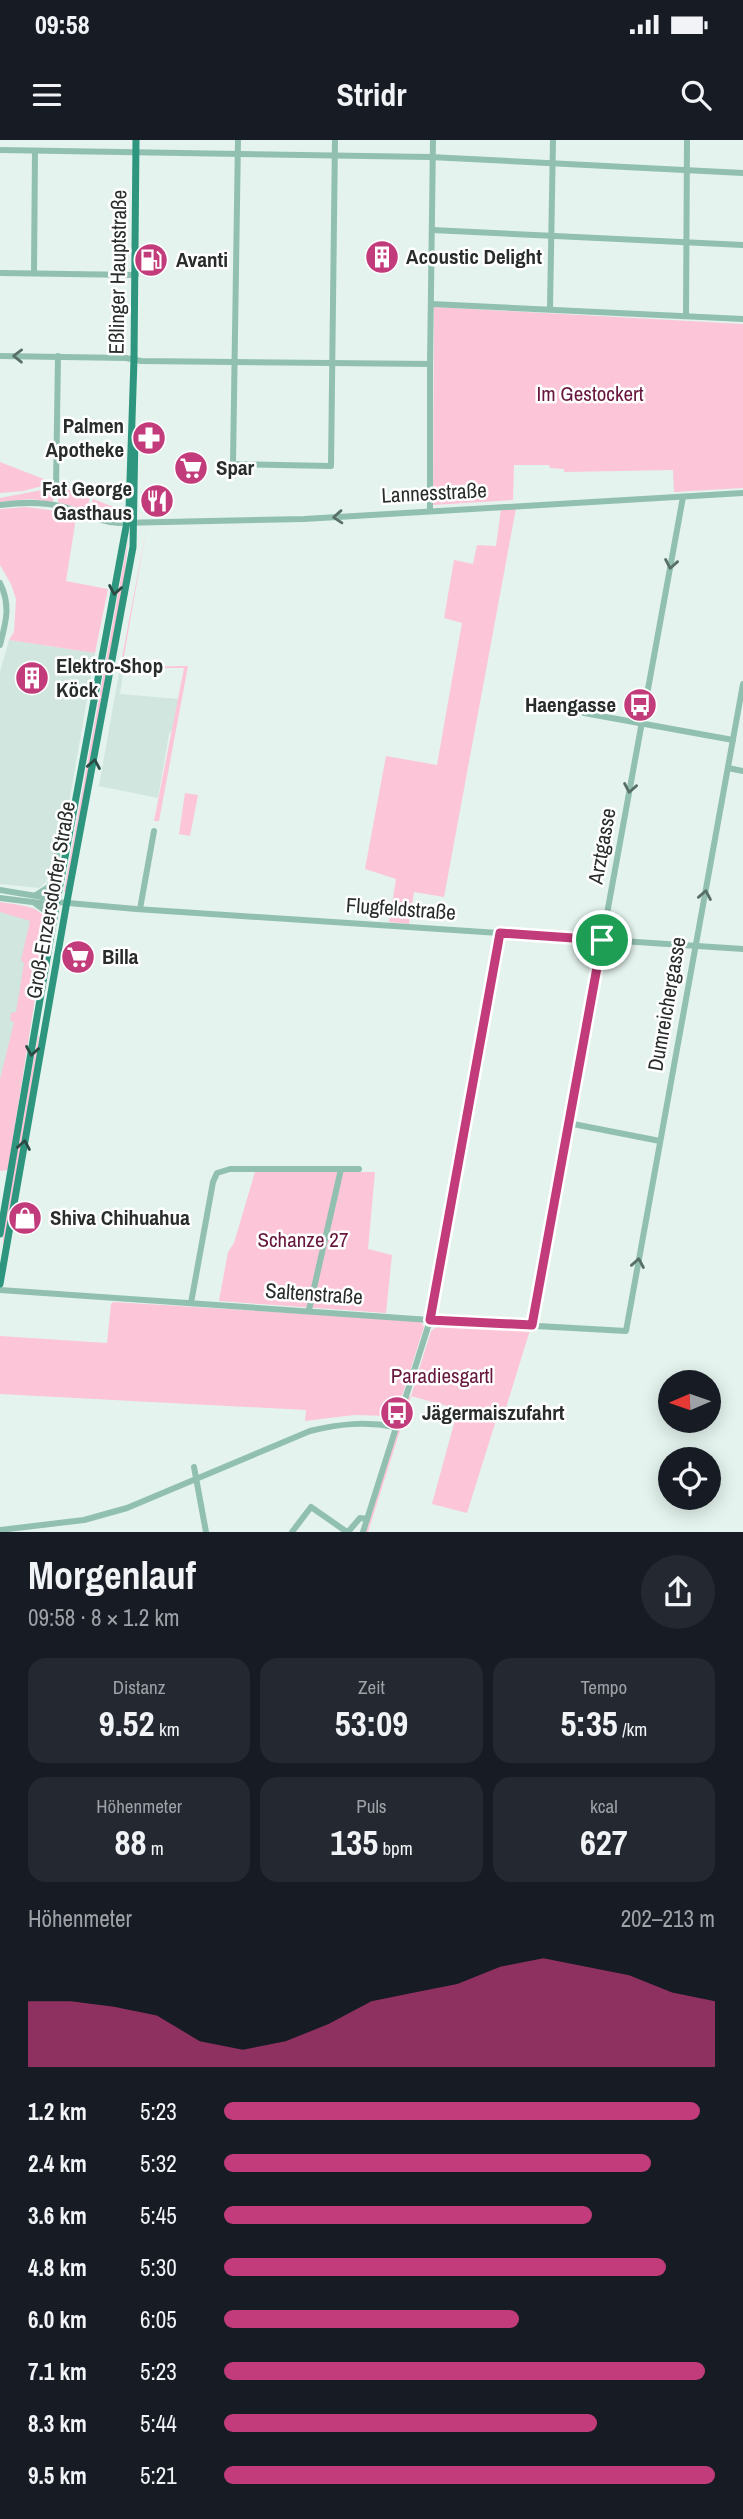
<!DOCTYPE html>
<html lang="de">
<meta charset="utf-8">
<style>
body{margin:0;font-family:"Archivo Narrow",sans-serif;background:#242831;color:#f1f3f6;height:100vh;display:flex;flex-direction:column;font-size:26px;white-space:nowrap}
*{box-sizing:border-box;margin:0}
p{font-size:23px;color:#9ea1a6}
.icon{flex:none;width:38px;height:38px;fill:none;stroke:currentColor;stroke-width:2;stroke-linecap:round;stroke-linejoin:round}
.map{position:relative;height:1392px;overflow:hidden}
.panel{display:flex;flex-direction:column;background:#171b24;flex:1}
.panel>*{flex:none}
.needle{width:46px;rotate:268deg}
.fabs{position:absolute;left:658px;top:1230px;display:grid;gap:14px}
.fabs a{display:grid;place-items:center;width:63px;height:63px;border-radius:50%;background:#171b24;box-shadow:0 4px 18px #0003;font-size:35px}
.pin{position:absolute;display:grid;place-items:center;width:60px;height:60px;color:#fff;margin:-30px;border:4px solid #fff;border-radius:50%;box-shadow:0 2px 7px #0007}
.round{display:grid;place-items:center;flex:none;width:74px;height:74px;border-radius:37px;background:#242831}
.overview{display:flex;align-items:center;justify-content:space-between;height:119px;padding:0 28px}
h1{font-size:38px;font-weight:700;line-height:52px}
.metrics{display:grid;grid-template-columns:repeat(3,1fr);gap:10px;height:119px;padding:7px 28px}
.metrics div{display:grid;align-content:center;border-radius:18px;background:#242831;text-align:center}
.metrics b{font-size:35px;font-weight:700}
.metrics small{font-size:19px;font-weight:400}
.metrics p{font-size:19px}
.chart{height:196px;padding:14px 28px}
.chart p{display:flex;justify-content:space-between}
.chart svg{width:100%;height:126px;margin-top:7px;fill:#c23b7a;opacity:.7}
ul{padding:0 28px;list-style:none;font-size:23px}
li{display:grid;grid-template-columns:112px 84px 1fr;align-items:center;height:52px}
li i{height:18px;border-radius:9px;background:#c23b7a}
.status{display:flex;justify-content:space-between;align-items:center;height:49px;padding:0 35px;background:#171b24;direction:ltr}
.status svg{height:19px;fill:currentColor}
header{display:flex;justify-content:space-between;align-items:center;height:91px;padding:0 28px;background:#171b24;font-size:32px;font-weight:700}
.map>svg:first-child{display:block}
.built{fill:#d0e6df}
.green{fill:#fcc5d8}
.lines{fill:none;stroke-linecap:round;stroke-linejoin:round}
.minor{stroke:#91c0b1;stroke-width:6}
.major{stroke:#2e967e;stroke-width:7}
.oneway{stroke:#576f68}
.oneway2{stroke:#2a4c45}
.route-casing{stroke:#fff;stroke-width:14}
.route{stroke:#c23b7a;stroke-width:9}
.labels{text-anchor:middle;stroke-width:5;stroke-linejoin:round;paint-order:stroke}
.poi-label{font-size:21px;font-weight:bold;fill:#282d2c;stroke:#fff;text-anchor:start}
.street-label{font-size:21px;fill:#282d2c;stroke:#fff}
.park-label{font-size:21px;fill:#67163d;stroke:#fff}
</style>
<div class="status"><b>09:58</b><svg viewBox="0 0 49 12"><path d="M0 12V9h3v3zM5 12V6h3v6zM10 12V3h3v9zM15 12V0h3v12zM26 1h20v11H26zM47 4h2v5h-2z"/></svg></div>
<header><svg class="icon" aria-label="menu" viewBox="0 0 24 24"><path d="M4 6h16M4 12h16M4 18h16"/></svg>Stridr<svg class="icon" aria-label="search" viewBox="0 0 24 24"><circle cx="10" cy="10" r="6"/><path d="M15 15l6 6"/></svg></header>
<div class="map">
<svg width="743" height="1392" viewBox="0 0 743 1392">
<rect width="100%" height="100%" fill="#e4f3ee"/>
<g class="built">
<polygon points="9,500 95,513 68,669 46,742 39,748 0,744 0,532"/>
<polygon points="119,533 123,533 120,554 179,559 174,588 169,594 158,658 99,646"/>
<polygon points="0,763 36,769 0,972"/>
</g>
<g class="green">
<polygon points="434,167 743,184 743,348 674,352 673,330 564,332 564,329 550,328 549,325 514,325 513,360 433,365"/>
<polygon points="0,322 54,343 23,351 0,353"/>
<polygon points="42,350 54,350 53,362 31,359 0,362 0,358"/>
<polygon points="69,350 90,357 87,370 58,363 58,351"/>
<polygon points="93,359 119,369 120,376 113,380 95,375 95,373 89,370"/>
<polygon points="26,367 56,371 76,378 66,441 108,449 95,513 9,500 14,492 16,459 11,444 0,425 0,369"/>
<polygon points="516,368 444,757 414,752 409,784 389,782 396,739 365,729 386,616 437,625 462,483 444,478 454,420 473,424 477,405 496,406 501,369"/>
<polygon points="147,385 122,527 188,526 159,681 154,681 184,528 120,528"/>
<polygon points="128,399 123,451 68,753 64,752"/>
<polygon points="185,653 198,655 190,696 179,694"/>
<path d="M 0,762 C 16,765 42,765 47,782 L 8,1030 L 0,1031 L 0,940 L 14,882 L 10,880 L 11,873 L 16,872 L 24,823 L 21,820 L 30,781 L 0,772 Z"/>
<polygon points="38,896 39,896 37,920 3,1112 3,1090"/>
<polygon points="255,1032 375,1032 368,1109 392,1115 386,1173 219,1161 228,1112 234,1103"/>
<polygon points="113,1162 421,1181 424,1187 397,1272 387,1276 354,1275 305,1281 306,1270 0,1254 0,1196 107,1203 111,1164"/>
<polygon points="447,1184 483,1188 530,1190 505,1271 497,1277 467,1373 432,1364 458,1269 411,1256 368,1392 366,1392 408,1256 411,1256 431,1191 439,1185"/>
</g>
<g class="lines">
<g class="minor">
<polyline points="238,0 233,324 331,326 335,0"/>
<polyline points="0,10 430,17 743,33"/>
<polyline points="432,90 743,105"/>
<polyline points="0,133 136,135"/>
<polyline points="34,133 35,11"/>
<polyline points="431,164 743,179"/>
<polyline points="550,168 553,0"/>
<polyline points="686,176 687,0"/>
<polyline points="0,216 126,218 141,221 430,224"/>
<polyline points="58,216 56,347 65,347"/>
<path d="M 0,365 C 24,362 48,361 71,369 C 87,375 101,382 119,383 L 304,379 L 743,353"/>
<polyline points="430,371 430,224 433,0"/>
<path d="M 0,443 C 11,465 6,482 0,505"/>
<polyline points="584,573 733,600"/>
<polyline points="728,628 743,631"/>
<polyline points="0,750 48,758 57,762 136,769 743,809"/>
<polyline points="36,755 50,746 58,710 70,678"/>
<polyline points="0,758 48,764 57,762"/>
<polyline points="36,764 47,772 52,785"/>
<polyline points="140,769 154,691"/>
<polyline points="568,983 660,1001"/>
<polyline points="0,1150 430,1180 626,1191 743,544"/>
<polyline points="191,1163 213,1042 217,1033 230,1029 359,1029"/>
<polyline points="309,1170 341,1029"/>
<polyline points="532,1185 683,357"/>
<polyline points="194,1327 206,1392"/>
<path d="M 0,1390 L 84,1380 L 127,1368 L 310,1291 C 339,1284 365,1281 395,1287"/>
<polyline points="292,1392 311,1367 347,1392"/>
<polyline points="348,1392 360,1378 367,1379"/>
<polyline points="363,1392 432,1174 500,793"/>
</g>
<g class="major">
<polyline points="0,1094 56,766 129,371 134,219 136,0"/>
<polyline points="0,1144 66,767 133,407 135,293"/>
</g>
</g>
<defs><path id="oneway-chevron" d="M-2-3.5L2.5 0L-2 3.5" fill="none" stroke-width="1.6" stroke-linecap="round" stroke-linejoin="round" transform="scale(1.75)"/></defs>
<g class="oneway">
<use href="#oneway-chevron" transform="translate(18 216) rotate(-179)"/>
<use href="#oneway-chevron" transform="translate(338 377) rotate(176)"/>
<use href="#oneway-chevron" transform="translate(671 424) rotate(100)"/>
<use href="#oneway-chevron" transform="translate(630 648) rotate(100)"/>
<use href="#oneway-chevron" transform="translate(705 755) rotate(-80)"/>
<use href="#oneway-chevron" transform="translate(638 1123) rotate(-80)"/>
</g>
<g class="oneway2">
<use href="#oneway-chevron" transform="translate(115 450) rotate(100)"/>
<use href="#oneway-chevron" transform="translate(94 624) rotate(-80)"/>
<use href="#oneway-chevron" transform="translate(32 911) rotate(100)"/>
<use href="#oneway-chevron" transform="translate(24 1005) rotate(-80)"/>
</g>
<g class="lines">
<g class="route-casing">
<polygon id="route" points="500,793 602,800 532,1185 430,1180"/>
</g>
<use href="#route" class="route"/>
</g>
<defs>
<g id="building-disc" transform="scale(1.75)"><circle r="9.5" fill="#c23b7a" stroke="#fff"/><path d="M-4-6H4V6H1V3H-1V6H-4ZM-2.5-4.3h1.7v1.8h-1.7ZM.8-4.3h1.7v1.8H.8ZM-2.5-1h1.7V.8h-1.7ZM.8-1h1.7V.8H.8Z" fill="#fff"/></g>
<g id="fuel-disc" transform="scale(1.75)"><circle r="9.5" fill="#c23b7a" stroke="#fff"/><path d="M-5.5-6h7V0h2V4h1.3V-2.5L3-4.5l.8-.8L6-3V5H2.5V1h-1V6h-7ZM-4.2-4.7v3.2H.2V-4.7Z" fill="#fff"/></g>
<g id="pharmacy-disc" transform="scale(1.75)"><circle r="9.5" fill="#c23b7a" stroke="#fff"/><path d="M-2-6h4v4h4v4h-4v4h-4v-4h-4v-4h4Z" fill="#fff"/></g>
<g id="supermarket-disc" transform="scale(1.75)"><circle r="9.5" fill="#c23b7a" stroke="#fff"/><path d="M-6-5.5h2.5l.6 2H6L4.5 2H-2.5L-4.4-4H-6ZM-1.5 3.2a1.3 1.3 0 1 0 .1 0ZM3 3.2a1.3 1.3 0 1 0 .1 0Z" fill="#fff"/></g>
<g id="restaurant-disc" transform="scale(1.75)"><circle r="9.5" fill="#c23b7a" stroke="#fff"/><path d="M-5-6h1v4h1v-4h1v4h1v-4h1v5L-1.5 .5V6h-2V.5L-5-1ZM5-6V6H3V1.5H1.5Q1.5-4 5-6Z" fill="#fff"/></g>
<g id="bus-disc" transform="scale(1.75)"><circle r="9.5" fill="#c23b7a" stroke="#fff"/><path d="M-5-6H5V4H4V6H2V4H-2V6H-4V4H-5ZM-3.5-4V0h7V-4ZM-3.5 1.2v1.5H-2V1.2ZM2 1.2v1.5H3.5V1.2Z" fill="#fff"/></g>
<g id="shop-disc" transform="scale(1.75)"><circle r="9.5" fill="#c23b7a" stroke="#fff"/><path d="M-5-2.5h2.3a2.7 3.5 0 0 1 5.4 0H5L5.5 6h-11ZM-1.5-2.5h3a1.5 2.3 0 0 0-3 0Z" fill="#fff"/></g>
</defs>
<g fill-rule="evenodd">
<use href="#building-disc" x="382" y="117"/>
<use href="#fuel-disc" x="151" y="120"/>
<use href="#pharmacy-disc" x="149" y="298"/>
<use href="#supermarket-disc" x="191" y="328"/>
<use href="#restaurant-disc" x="157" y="361"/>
<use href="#building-disc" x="32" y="538"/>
<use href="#bus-disc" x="640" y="565"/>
<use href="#supermarket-disc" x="78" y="817"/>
<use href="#shop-disc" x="25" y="1078"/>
<use href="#bus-disc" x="397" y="1273"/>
</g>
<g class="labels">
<g class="poi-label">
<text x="406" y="124">Acoustic Delight</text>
<text x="176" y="127">Avanti</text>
<text x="124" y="293" text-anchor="end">Palmen<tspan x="124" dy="24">Apotheke</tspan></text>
<text x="216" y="335">Spar</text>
<text x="132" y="356" text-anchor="end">Fat George<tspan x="132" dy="24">Gasthaus</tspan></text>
<text x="56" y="533">Elektro-Shop<tspan x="56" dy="24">Köck</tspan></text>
<text x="616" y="572" text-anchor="end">Haengasse</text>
<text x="102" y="824">Billa</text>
<text x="50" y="1085">Shiva Chihuahua</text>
<text x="422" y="1280">Jägermaiszufahrt</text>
</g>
<g class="street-label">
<text transform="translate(118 132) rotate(-89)" y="7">Eßlinger Hauptstraße</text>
<text transform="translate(434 353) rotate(-3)" y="7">Lannesstraße</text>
<text transform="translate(602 706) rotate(-80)" y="7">Arztgasse</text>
<text transform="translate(51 760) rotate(-80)" y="7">Groß-Enzersdorfer Straße</text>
<text transform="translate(401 769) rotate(4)" y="7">Flugfeldstraße</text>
<text transform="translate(667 864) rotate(-80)" y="7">Dumreichergasse</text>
<text transform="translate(314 1154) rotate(4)" y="7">Saltenstraße</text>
</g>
<g class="park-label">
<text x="590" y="261">Im Gestockert</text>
<text x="303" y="1107">Schanze 27</text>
<text x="442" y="1243">Paradiesgartl</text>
</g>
</g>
</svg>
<div class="fabs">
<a><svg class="needle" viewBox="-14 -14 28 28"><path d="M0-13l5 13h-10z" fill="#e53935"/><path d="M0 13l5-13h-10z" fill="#9ea1a6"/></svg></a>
<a><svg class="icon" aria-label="locate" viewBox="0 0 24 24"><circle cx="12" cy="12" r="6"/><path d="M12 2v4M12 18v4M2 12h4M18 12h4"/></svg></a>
</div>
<div class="pin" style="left:602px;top:800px;background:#1e9e55"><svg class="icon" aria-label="arrive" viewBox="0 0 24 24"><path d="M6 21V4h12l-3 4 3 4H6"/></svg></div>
</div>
<section class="panel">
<div class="overview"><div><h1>Morgenlauf</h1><p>09:58 · 8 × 1.2 km</p></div><a class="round"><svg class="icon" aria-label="share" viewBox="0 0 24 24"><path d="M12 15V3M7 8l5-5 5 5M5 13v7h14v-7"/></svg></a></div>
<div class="metrics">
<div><p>Distanz</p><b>9.52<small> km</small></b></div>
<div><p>Zeit</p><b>53:09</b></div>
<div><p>Tempo</p><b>5:35<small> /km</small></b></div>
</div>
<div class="metrics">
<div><p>Höhenmeter</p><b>88<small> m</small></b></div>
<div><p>Puls</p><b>135<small> bpm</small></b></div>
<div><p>kcal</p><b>627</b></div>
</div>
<div class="chart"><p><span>Höhenmeter</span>202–213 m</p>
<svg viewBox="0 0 160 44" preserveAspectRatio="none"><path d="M0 44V21L10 21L20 23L30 26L40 35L50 38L60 35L70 29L80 21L90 18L100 15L110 9L120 6L130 9L140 12L150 18L160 21V44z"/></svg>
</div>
<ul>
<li><b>1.2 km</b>5:23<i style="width:97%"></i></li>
<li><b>2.4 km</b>5:32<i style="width:87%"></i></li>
<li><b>3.6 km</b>5:45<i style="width:75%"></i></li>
<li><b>4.8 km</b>5:30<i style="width:90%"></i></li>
<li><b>6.0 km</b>6:05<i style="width:60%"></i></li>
<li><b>7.1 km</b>5:23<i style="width:98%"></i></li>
<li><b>8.3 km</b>5:44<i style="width:76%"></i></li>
<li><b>9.5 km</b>5:21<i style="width:100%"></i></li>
</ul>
</section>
